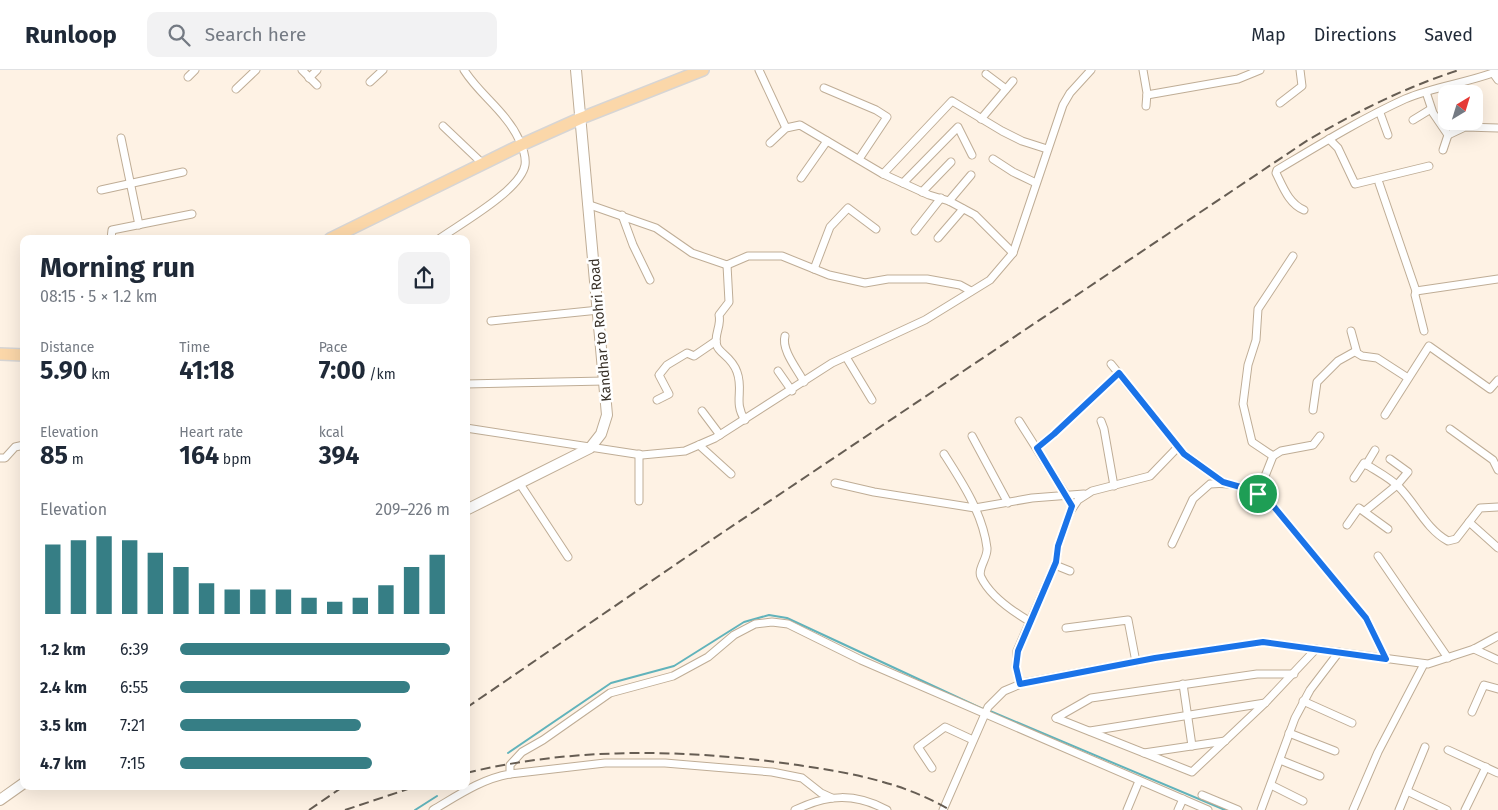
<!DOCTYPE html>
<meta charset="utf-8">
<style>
body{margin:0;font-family:"Fira Sans",sans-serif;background:#f2f2f3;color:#1f2937;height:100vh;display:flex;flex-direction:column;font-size:19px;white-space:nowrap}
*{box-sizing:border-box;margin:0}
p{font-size:16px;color:#747a83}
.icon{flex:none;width:28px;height:28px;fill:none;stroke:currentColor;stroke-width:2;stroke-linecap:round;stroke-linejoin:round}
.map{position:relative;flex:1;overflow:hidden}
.side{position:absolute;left:20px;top:165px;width:450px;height:555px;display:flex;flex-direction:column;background:#fff;border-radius:10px;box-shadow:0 5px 20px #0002}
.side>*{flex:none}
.needle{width:32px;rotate:38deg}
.tools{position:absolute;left:1438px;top:15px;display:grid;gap:10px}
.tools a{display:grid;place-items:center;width:45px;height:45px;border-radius:10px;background:#fff;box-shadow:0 5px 20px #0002;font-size:25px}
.pin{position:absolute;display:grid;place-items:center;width:42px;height:42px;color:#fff;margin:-21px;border:2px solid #fff;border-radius:50%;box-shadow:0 1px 5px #0007}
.round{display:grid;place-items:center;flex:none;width:52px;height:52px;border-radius:10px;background:#f2f2f3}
.headline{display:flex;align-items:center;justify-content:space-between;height:85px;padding:0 20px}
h1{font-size:28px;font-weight:700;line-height:38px}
.figures{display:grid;grid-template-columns:repeat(3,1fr);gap:8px;height:85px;padding:5px 20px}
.figures div{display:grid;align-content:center}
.figures b{font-size:25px;font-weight:700}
.figures small{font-size:14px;font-weight:400}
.figures p{font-size:14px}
.chart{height:140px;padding:10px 20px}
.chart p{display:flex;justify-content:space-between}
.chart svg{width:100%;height:90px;margin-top:5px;stroke:#367e85;stroke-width:6}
ul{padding:0 20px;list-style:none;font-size:16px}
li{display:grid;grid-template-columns:80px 60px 1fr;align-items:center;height:38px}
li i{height:12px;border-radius:6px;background:#367e85}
header{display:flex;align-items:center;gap:30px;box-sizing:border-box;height:70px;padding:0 25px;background:#fff;border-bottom:1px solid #e0e1e3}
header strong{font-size:24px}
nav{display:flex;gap:28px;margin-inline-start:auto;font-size:18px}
.search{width:350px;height:45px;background:#f2f2f3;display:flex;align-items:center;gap:12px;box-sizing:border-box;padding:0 18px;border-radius:10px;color:#747a83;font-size:19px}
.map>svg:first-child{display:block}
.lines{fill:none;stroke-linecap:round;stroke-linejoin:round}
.stream{stroke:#61b3bb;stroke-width:2}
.street-casing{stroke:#bfad96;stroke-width:9}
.secondary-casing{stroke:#bfad96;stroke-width:12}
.primary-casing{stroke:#d7d5d4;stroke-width:14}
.street{stroke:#fff;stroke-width:7}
.secondary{stroke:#fff;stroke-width:10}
.primary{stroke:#fbd7a9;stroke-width:11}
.rail{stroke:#665d53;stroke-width:2;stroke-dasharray:10 5;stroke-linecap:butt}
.route-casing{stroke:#fff;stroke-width:10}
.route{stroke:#1a73e8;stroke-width:6}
.labels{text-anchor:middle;stroke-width:5;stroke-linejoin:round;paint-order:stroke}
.street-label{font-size:14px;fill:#372f26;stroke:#fff}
</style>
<header>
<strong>Runloop</strong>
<div class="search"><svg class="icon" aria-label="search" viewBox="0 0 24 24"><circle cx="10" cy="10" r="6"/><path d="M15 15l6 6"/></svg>Search here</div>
<nav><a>Map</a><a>Directions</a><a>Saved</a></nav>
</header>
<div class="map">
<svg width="1498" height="740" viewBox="0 0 1498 740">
<rect width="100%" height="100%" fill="#fef2e4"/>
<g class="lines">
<g class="stream">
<polyline points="990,641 1225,740"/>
<polyline points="508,683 611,613 674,596 744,552 769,545 787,548 985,640"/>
<polyline points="415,740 437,726"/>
</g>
<g class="street-casing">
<g id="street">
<polyline points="302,0 317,15"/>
<polyline points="759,0 786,58"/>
<polyline points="1143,0 1147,23 1146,36"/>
<polyline points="1493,3 1498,10"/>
<polyline points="986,4 1006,19"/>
<polyline points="188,7 195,0"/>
<polyline points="309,8 317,0"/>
<polyline points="370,12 383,0"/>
<polyline points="824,18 876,40 887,47 859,89"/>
<polyline points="236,19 256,0"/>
<polyline points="1426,22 1433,43 1448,65 1443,80"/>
<polyline points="1147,25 1238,9 1260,0"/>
<polyline points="1280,33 1302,16 1300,0"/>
<polyline points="1380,43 1388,65"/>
<polyline points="981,49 1013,11"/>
<polyline points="1413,50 1431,39"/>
<polyline points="443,56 483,94"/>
<polyline points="1448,65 1465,57 1498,58"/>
<polyline points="121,68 139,155"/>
<polyline points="1329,69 1338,78 1355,114 1429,96"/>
<polyline points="770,73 786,58 800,55 883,104 929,125 949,131 975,145 1013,183"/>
<polyline points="993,89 1013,102 1036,113"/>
<polyline points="883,104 952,31 1002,61 1022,71 1047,79"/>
<polyline points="801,108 827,71"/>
<polyline points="903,113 958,57 972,85"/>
<polyline points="1379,113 1416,221 1415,225 1424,261"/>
<polyline points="101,120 183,102"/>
<polyline points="922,122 951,92"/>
<polyline points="949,131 971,105"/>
<polyline points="587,134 656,158 692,183 727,195 748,186 782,186 829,205 865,213 888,209 927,209 960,215 971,221"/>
<path d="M 1304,140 C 1289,134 1283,117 1276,103 L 1277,100 C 1319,75 1361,49 1405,29 C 1435,16 1468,13 1498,1"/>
<polyline points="622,145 633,175 650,210"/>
<polyline points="915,161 941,128"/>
<polyline points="938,168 963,139"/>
<polyline points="111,169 112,160 192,144"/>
<path d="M 439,169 C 460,154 521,120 525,95 C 527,81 515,60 506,49 C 493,32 476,19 464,0"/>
<path d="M 727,195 L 729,232 L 719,245 C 722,255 713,266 717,276 C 719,283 732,287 737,302 C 744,321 733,332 745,350"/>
<polyline points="814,199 830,157 848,138 876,159"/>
<polyline points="1416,221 1498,209"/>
<polyline points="491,251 599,240"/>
<polyline points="1351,261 1357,283 1362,286 1377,288 1408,308"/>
<path d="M 785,266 C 781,280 798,300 804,312"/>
<polyline points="846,287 872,330"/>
<polyline points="1111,294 1184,384 1223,412"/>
<polyline points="778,301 792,321"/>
<polyline points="466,314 605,311"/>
<polyline points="657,330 669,324 659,305 667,295 687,283 694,286 716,271"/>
<polyline points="1313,340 1317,312 1338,291 1356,281"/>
<polyline points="702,341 720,365"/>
<polyline points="1385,345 1429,276 1490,319 1498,310"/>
<polyline points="1019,351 1073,436"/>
<polyline points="1101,351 1104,359 1114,416"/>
<polyline points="466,358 642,385 685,381 715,368 832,293 925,250 990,210 1013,183 1063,35 1070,23 1091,0"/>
<polyline points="1450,359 1493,390 1498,400"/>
<polyline points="972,366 1008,433"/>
<polyline points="699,375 731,404"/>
<polyline points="1037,378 1054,364 1119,303"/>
<polyline points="639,384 639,431"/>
<path d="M 944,384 C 962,412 983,444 987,478 C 988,488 977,499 981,507 C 990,526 1012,541 1029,551"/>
<polyline points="1273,386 1252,372 1243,334 1248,295 1256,270 1258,239 1293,186"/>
<polyline points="0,388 5,388 15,377 24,375"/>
<polyline points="1366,395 1375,380"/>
<path d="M 1354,408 L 1364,393 C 1376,401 1389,407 1399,417 C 1416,434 1426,459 1448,471 L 1456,469 L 1480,438 L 1498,437"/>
<polyline points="835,413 874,422 975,438 1032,428 1084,424"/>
<polyline points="520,414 568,487"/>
<polyline points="1258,424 1273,386 1281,381 1313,375 1320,366"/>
<polyline points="1365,441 1397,415 1408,402 1390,389"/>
<polyline points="1469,452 1498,478"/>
<polyline points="1347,455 1359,438 1388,459"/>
<path d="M 1172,474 L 1193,429 L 1210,414 C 1232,411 1252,419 1270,432 L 1366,548 L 1386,589"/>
<polyline points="1378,486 1448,588"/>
<polyline points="1055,495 1070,501"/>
<polyline points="1066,558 1128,550 1136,592"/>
<polyline points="1474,579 1498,590"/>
<polyline points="1020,614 1016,597 1017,581 1056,492 1058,476 1070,442 1078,430 1092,421 1150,406 1178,377"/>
<polyline points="1183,614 1192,676"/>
<polyline points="1303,631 1352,653"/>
<polyline points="1472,642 1484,615 1498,619"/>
<polyline points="1056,648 1192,702 1265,633 1316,579"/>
<polyline points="1056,648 1091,628 1257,604 1294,604"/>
<polyline points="1090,661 1265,633"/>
<polyline points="1289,663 1335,681"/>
<polyline points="1448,680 1498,703"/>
<polyline points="1144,683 1225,671"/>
<polyline points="1280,690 1320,706"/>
<polyline points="932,698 918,677 945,657 973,670"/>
<polyline points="510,704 605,693 665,693 772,702 802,708 821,723 832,728"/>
<polyline points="1271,715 1303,731"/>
<polyline points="1407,721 1447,740"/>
<polyline points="1202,725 1238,740"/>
<path d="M 433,740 C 457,726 481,709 510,704 L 510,695 L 522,682 L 543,670 L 610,623 L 673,606 L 708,587 L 734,565 L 755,554 L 772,552 L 788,554 L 861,590 L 1208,740"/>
<path d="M 795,740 C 828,724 855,723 887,740"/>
<polyline points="943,740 988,637 1004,621 1023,613 1155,588 1263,572 1428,594 1474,579 1498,566"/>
<polyline points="1127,740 1139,711"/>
<polyline points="1178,740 1183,729"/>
<polyline points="1261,740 1295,648 1310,620 1339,582"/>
<polyline points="1353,740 1378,682 1424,594"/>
<polyline points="1399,740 1425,677"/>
<polyline points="1465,740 1486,697"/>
</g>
</g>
<g class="secondary-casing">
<g id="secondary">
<polyline points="466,440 590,378 601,364 607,345 576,0"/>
<polyline points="0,730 24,713"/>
</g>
</g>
<g class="primary-casing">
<g id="primary">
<polyline points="330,169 521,75 579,49 703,0"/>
<polyline points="0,284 24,285"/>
</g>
</g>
<use href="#street" class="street"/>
<use href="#secondary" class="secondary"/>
<use href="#primary" class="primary"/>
<g class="rail">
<path d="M 466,638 L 707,473 L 1308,70 C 1356,42 1406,17 1459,0"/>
<path d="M 466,703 C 573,677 683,679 791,694 C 846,702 901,711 950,740"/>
<polyline points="309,740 344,716"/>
<polyline points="345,740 417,716"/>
</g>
</g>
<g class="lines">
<g class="route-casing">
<polygon id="route" points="1119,303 1184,384 1223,412 1244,418 1270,432 1366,548 1386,589 1263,572 1155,588 1020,614 1016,597 1018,581 1056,492 1058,476 1072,436 1037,378 1054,364"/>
</g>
<use href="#route" class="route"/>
</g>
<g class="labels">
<g class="street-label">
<text transform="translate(600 260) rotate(-95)" y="5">Kandhar to Rohri Road</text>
</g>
</g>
</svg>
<div class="tools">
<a><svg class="needle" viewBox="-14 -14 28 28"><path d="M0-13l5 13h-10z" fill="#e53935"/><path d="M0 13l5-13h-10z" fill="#747a83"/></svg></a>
</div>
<div class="pin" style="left:1258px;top:424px;background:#1e9e55"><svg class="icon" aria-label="arrive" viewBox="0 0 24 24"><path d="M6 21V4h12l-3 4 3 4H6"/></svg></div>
<section class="side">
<div class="headline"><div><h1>Morning run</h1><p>08:15 · 5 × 1.2 km</p></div><a class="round"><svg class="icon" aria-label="share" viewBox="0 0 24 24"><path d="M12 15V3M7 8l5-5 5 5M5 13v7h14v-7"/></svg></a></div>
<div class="figures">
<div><p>Distance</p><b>5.90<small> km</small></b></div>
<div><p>Time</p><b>41:18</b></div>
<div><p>Pace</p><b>7:00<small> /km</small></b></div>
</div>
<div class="figures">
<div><p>Elevation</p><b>85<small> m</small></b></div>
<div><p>Heart rate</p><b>164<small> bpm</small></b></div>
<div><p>kcal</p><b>394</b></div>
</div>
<div class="chart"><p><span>Elevation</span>209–226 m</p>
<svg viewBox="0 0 160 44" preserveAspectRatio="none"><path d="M5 44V10M15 44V8M25 44V6M35 44V8M45 44V14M55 44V21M65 44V29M75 44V32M85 44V32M95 44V32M105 44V36M115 44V38M125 44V36M135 44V30M145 44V21M155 44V15"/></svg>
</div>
<ul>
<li><b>1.2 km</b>6:39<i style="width:100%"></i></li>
<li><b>2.4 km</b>6:55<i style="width:85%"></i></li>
<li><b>3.5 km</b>7:21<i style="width:67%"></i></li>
<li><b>4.7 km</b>7:15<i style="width:71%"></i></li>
</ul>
</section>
</div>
